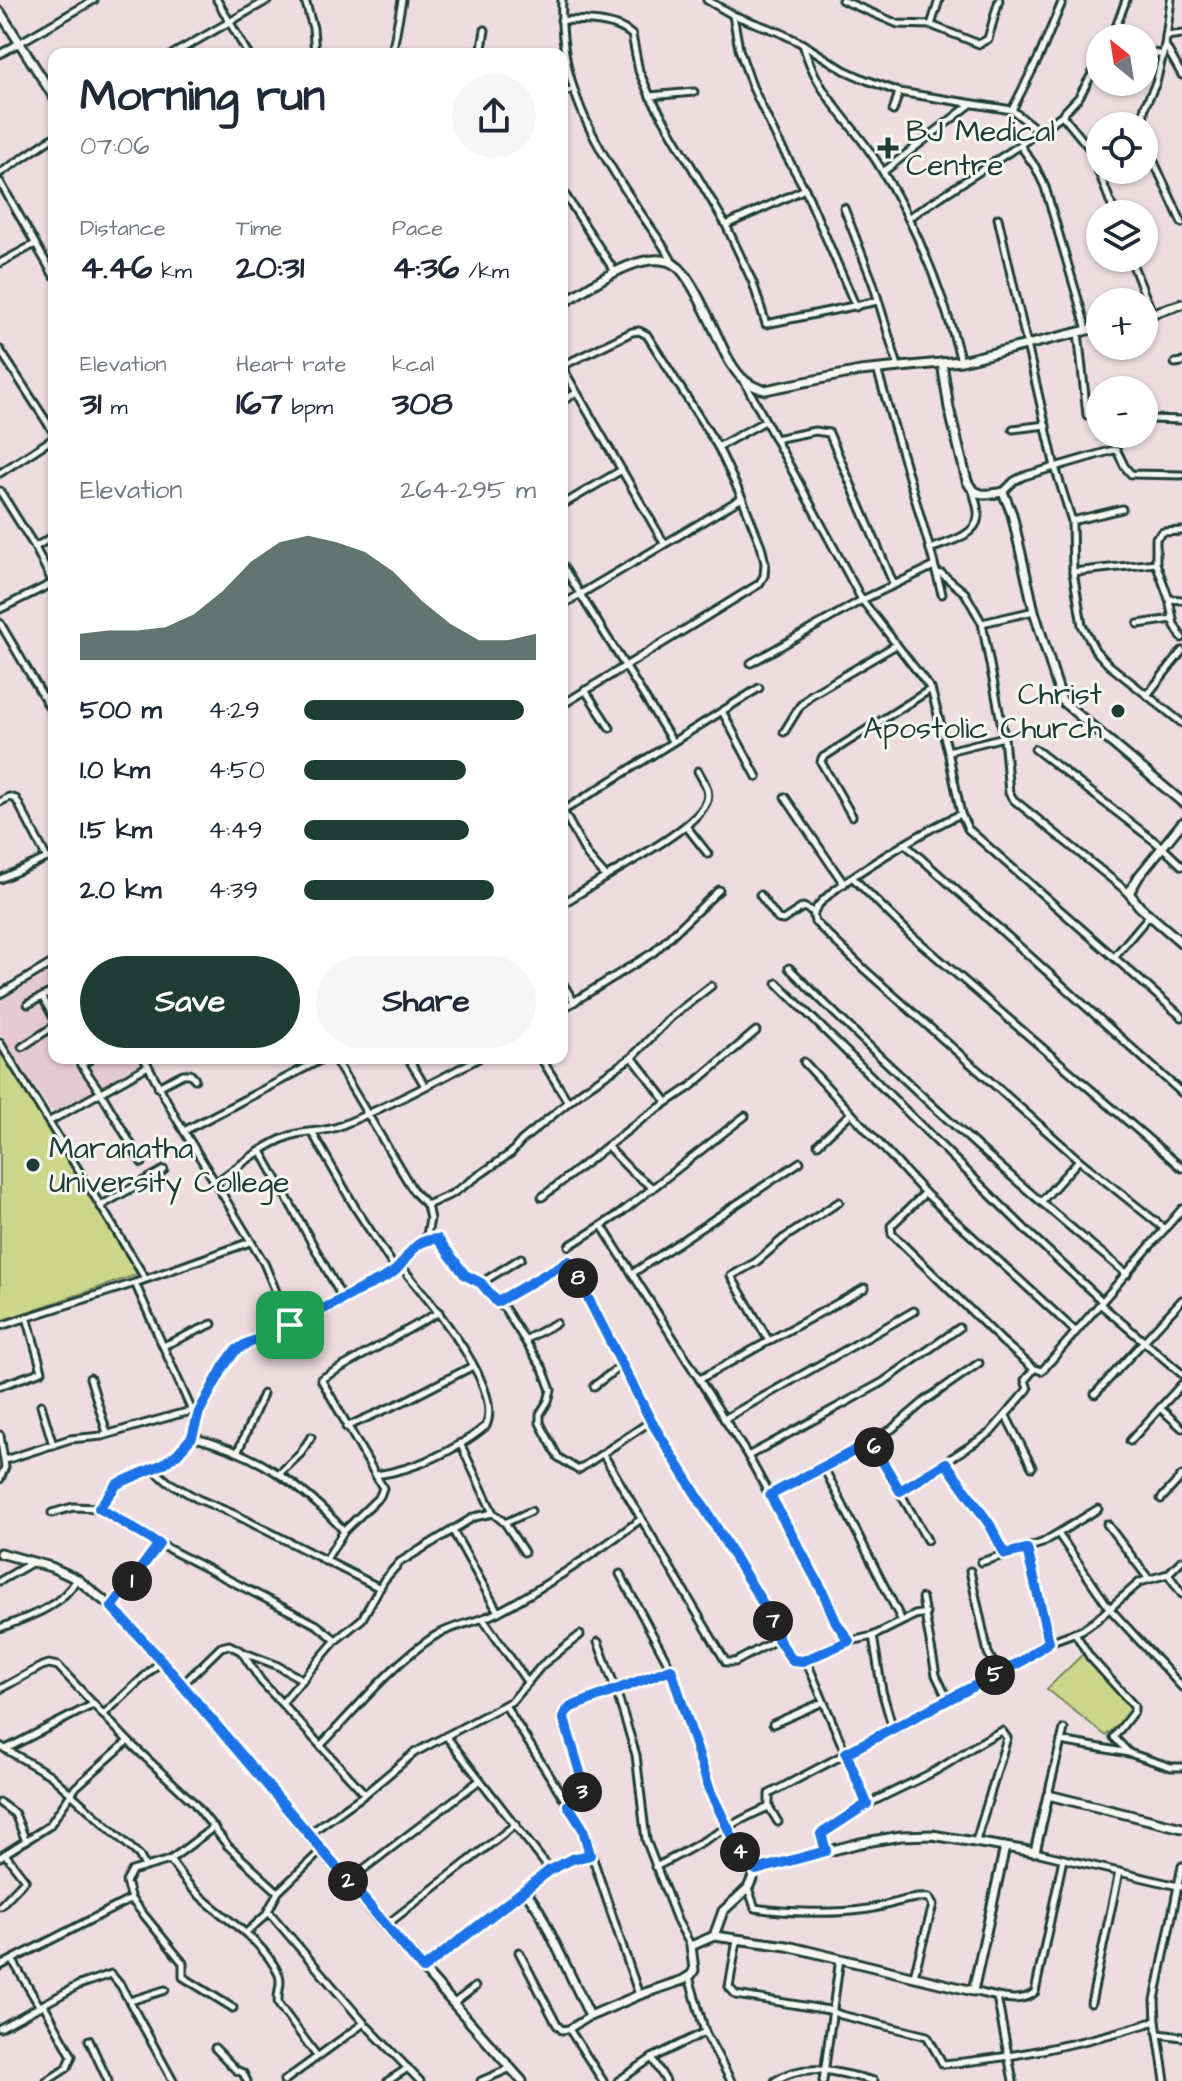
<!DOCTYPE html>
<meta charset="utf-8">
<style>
body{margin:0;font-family:"Architects Daughter",sans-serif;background:#f6f6f7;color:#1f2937;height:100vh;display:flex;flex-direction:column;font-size:30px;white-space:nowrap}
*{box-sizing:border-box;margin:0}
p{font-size:26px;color:#747a83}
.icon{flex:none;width:44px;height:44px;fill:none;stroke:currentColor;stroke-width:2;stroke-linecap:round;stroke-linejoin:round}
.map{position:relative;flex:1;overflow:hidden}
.sheet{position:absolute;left:48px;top:48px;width:520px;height:1016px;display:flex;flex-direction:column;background:#fff;border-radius:16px;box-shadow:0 2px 6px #0004}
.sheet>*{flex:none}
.needle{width:52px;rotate:330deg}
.buttons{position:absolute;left:1086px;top:24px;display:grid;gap:16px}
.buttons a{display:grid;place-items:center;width:72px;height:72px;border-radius:50%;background:#fff;box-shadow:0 2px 6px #0004;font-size:40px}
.pin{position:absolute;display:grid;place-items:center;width:68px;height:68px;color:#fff;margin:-34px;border-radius:16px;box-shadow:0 4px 12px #0006}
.km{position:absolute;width:40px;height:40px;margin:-20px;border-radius:50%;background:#222;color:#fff;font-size:22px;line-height:40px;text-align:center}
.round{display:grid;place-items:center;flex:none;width:84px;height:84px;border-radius:42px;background:#f6f6f7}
.head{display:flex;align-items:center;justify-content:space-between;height:136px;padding:0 32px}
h1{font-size:44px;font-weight:700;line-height:60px}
.metrics{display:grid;grid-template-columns:repeat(3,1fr);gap:12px;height:136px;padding:8px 32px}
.metrics div{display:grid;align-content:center}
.metrics b{font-size:34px;font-weight:700}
.metrics small{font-size:22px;font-weight:400}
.metrics p{font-size:22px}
.chart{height:224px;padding:16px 32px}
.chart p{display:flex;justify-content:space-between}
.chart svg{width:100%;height:144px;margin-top:8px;fill:#1f3d34;opacity:.7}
.primary-button{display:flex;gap:16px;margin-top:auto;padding:16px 32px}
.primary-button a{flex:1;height:92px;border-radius:48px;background:#1f3d34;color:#fff;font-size:32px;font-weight:700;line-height:92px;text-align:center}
.primary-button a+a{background:#f6f6f7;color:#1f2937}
ul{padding:0 32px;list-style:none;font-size:26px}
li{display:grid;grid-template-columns:128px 96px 1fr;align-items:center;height:60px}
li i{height:20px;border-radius:10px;background:#1f3d34}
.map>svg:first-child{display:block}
.built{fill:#e6cad3}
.green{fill:#ccd78b;stroke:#768a60;stroke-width:2}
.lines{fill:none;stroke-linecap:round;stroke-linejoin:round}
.street-casing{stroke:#1f3d34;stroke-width:11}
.secondary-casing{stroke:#1f3d34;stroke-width:13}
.street{stroke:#f6f6f2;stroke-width:5}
.secondary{stroke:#f6f6f2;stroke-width:7}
.route-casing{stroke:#fff;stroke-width:16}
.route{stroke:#1a73e8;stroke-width:10}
.poi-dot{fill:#1f3d34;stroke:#f6f6f2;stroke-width:3}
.labels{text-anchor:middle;stroke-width:6;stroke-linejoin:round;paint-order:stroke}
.poi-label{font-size:30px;fill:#1f3d34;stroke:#f6f6f2;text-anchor:start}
</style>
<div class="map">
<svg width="1182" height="2081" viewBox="0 0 1182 2081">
<rect width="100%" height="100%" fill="#eddce0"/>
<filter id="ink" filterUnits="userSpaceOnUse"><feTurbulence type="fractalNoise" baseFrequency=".0125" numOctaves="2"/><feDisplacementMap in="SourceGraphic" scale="16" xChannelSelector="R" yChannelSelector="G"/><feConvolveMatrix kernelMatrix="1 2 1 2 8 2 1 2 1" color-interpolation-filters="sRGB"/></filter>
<g filter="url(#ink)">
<polygon class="built" points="54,969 54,1058 136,1058 140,1065 55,1112 49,1108 0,1032 0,1001"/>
<g class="green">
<polygon points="0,1049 136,1262 136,1275 0,1321"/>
<polygon points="1083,1654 1133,1710 1106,1736 1047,1689"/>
</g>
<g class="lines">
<g class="street-casing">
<g id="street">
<polyline points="217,0 248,54"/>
<polyline points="305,0 313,28 315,54"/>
<path d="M 562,0 C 558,81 592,141 636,206 C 648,225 663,243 673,263"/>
<polyline points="707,0 733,15 779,32 803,44 844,70 864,79 899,92 1012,110 1040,132"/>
<polyline points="842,0 898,24 931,25 979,44 988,39 999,0"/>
<polyline points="733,15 739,49 752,86 778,141 805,189 856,307"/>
<path d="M 561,20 C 584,21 615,19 632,35 L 639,71 L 650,96 L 726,225 L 753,283 L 766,324 L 878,301"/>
<polyline points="931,25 939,0"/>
<polyline points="1166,36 1182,34"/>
<polyline points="1112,38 1126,0"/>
<path d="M 803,44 C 817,96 850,119 877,162 C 915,222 943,293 961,361"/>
<polyline points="1165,45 1171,0"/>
<polyline points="1144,51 1163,55"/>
<polyline points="0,54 94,0"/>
<polyline points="173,54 268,0"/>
<polyline points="392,54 402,0"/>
<polyline points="481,54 485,30"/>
<polyline points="562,93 573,89"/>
<polyline points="650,96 694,92"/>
<polyline points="1012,110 1039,57 1063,0"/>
<polyline points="893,111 899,92"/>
<polyline points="1062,115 1090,149 1115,214"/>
<polyline points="1142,126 1145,106 1156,83 1165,45 1182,75"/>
<polyline points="1144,140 1182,223"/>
<polyline points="1020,145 1036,168 1045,187 1087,330"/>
<polyline points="883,172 971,104"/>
<polyline points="0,173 54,137"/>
<polyline points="0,182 54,276"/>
<polyline points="562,190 615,272"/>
<polyline points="844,208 873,283 898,366"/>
<polyline points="908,218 1020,145 1062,115 1079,97 1100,60"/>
<polyline points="998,218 1055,467 1072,521 1073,572 1082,625 1095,650 1109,665 1182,723"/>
<polyline points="726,225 805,189"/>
<polyline points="1130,258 1152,313"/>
<polyline points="0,263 35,244"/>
<polyline points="562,283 571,298"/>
<polyline points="1078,332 1087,415"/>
<polyline points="0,350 54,433"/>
<polyline points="1175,363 1182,362"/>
<polyline points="562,366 632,332 639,331 647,335 718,447 742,498 761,546 765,563 764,576 759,584 562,705"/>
<polyline points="562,367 664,543"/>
<polyline points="877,369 930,549"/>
<polyline points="744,381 862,600 931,689 948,751 961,814 968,829 1182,1017"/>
<polyline points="562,401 576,393"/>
<polyline points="1151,419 1182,420"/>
<polyline points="1013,429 1046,425"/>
<polyline points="775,439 815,431 829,433 894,585"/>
<polyline points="718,447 765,421"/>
<polyline points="0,473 54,438"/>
<polyline points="0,491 35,547 54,585"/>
<polyline points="1003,492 1014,481 1024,476 1113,450 1117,451 1125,467 1131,474 1182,475"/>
<polyline points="562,505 620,471"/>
<polyline points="1072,521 1122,509"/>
<polyline points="1182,531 1163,532 1156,538 1156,563 1169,599 1174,624 1182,638"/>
<polyline points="35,547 54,536"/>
<polyline points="562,565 672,741"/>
<polyline points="1073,572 1156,563"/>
<polyline points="936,573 942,574 965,593 982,623 1004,737 1009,793 1014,800 1129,893"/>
<path d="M 942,594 L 930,549 C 944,543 976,537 978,517 C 979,509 975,499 973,491"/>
<polyline points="1169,599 1182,600"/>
<polyline points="562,605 742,498"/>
<polyline points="0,609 53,583"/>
<polyline points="0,623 54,715"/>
<polyline points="982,623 1034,611"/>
<polyline points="1138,624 1173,619"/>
<polyline points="751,663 862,600 934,566"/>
<polyline points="585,690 610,728"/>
<polyline points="1148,694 1182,651"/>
<polyline points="722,711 757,777"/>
<polyline points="784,732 800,706 811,695 896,645"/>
<polyline points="1035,749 1162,847 1182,866"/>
<polyline points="948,751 1004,737"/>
<polyline points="785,797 844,884"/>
<polyline points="0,802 9,797 16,799 47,858"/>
<path d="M 562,809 L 587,855 L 606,877 C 629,862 700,825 707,800 C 710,790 703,780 698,771"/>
<polyline points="563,811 759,688"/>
<path d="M 961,814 C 933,826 828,886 815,910 C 812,915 814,916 815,922 L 865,970 L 1079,1160 L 1165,1229"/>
<polyline points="852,816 821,762 822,758 931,689"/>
<polyline points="686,826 708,854"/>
<polyline points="905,844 1182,1093"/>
<polyline points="853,878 910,934 1182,1168"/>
<polyline points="0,879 47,858 54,859"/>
<polyline points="760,895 778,919 783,920 803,907 814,912"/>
<polyline points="562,904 606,877"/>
<polyline points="1115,956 1149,916"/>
<path d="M 789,968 C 896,1075 1009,1178 1127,1274"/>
<polyline points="562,982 574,1002"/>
<polyline points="777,983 1030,1234 1102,1301"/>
<polyline points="0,994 54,962"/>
<polyline points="43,998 54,1018"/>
<polyline points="28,1004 54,991"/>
<polyline points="562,1009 654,952 719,890"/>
<polyline points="0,1043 145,1278"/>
<polyline points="22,1047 54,1026"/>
<polyline points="632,1057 667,1102"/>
<polyline points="77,1058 101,1093 142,1163"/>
<polyline points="144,1058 176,1118 264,1263 290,1325"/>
<polyline points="334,1058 414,1192 427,1205 452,1194 511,1153 521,1141 582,1091 632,1057 671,1017 711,986"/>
<polyline points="408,1058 425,1086"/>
<polyline points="541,1058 568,1102"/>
<polyline points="804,1062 925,1193 1075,1331"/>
<polyline points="81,1065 92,1058"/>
<polyline points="158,1087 183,1074 190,1074 195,1079"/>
<polyline points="50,1121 148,1066"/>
<polyline points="184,1131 324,1058"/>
<polyline points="313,1134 356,1209 396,1270"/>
<polyline points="818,1144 851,1113"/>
<polyline points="607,1146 631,1171 653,1188"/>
<polyline points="261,1151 343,1299"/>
<path d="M 215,1183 C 238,1167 261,1147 287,1137 C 306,1129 320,1134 340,1126 C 388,1106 434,1083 479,1058"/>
<polyline points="925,1193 891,1226 892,1234 1003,1342 1033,1368 1042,1371 1182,1209"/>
<polyline points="542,1197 641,1120 690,1087 756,1031"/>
<polyline points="1041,1202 1079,1160"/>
<polyline points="102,1205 164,1170"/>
<polyline points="602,1226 748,1456 822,1590 836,1622 849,1641"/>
<polyline points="426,1240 430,1219 427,1205"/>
<polyline points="569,1246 618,1215 745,1116"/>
<polyline points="633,1273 800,1162"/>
<polyline points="135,1283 192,1411"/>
<polyline points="481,1283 521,1258"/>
<polyline points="497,1302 569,1261 651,1421 778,1628 778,1639 792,1660 803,1661 838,1644 873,1636 915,1615 926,1613"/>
<polyline points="1100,1304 1182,1374"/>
<polyline points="0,1326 135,1283 250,1242"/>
<polyline points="525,1340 556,1323"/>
<polyline points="769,1341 731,1276 756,1262 784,1238 839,1202"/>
<polyline points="163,1346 212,1324"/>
<polyline points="90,1378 107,1433"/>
<polyline points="700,1379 865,1288"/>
<polyline points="0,1386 42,1371 27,1317"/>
<polyline points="594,1386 623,1364"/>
<polyline points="1095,1394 1182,1300"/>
<polyline points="41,1405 53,1445"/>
<polyline points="1160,1408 1182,1428"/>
<polyline points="1006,1416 1032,1467"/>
<polyline points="724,1419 914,1311"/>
<polyline points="346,1427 407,1400 473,1366"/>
<polyline points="0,1435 5,1467 0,1479"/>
<path d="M 192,1437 C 255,1453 301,1483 344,1531"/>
<polyline points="1130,1441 1182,1384"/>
<polyline points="871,1442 927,1540"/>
<polyline points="460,1443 493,1513"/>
<polyline points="238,1451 263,1394"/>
<polyline points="603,1454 726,1662 735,1662 778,1639"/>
<polyline points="748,1456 883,1382 959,1328"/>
<polyline points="5,1460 70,1439 102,1436 175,1415 192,1411 199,1412"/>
<polyline points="946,1463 990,1525 1005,1554"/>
<polyline points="824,1468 902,1621"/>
<polyline points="153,1469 168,1482 198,1499 234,1514 380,1588"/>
<polyline points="280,1473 300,1454 311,1437"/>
<path d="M 376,1475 C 414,1470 457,1450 486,1426 C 505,1386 424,1295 400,1265"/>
<polyline points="900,1491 990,1433 1028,1389 1025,1380 1034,1369"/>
<polyline points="770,1495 892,1429 926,1400 979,1363"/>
<polyline points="1161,1499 1182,1476"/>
<polyline points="99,1508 117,1484 163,1464 177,1454 192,1437 199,1412 224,1366 235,1351 246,1344 318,1313 383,1277 396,1270 410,1251 426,1240 438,1239 465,1275 481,1283 490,1296 505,1309 543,1369 551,1390 548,1401 540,1414 540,1423 558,1457 578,1470 651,1421"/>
<polyline points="52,1513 73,1507 99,1508 159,1544 317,1625 336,1640"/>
<polyline points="505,1523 524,1552"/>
<polyline points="1107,1524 1148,1578"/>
<polyline points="452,1529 498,1612"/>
<polyline points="1059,1535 1110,1609 1182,1687"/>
<polyline points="1027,1549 1049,1642"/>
<polyline points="325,1561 344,1531 380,1496 383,1488 321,1379 439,1312"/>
<polyline points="981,1562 1042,1543 1098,1509"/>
<polyline points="970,1571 988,1653 999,1673"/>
<polyline points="620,1574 671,1669 710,1791 741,1855 756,1870"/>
<polyline points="1168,1574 1182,1594"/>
<polyline points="1168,1574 1182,1560"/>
<polyline points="0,1581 33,1562"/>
<polyline points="922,1598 936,1675 948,1700"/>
<polyline points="112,1607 159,1544"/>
<polyline points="483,1619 528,1683"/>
<path d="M 0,1628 C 30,1616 60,1608 77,1579"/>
<polyline points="1075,1633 1090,1657 1134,1706 1134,1711 1114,1737 1129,1753"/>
<polyline points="873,1636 882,1691 893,1729"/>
<polyline points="598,1642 616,1690 636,1755 646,1840 677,1920 691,1946"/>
<polyline points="242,1652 276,1665 303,1680"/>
<polyline points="806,1660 867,1804"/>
<polyline points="182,1685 221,1647 229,1645 241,1651 261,1681 365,1794"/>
<polyline points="0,1689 42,1666 49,1664 58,1666 128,1741 194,1803 228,1846 278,1892"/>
<polyline points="282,1703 336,1640 362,1619 384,1580 400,1562 474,1517 493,1513 505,1523 531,1511"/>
<polyline points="505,1705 583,1829 639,1995"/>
<polyline points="103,1715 161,1661"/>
<polyline points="773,1724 823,1702"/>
<polyline points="446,1736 550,1870"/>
<polyline points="1061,1741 1129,1753 1171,1767 1182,1767"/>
<path d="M 322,1744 C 357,1708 391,1665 433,1637 C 452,1625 475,1623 496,1613 C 547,1586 594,1554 641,1519"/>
<polyline points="0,1746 50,1775 139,1855 145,1866"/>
<polyline points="6,1749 94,1704"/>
<polyline points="1048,1795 1064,1729"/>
<polyline points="0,1803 15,1814 26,1841"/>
<polyline points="568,1805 580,1795 584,1786 564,1719 567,1709 671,1669"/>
<polyline points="778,1822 769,1807 769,1794 1022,1661 1049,1642 1082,1630 1095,1621 1140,1582 1168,1574"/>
<polyline points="214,1827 170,1860 132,1871 126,1882 131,1899 183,1963 183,1977 233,2008"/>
<polyline points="309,1834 365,1794 414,1753 512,1701 542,1665 580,1635"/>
<path d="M 826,1851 L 820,1838 C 833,1816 908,1786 933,1772 C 956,1760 978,1741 1002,1731 L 1007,1738 L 976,1841"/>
<polyline points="1035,1852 1182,1887"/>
<polyline points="0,1857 49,1826 76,1787 128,1741"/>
<path d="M 170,1860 C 179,1872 186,1884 198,1894 C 225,1920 263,1939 279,1975 C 283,1985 275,1994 279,2005 L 317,2056"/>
<path d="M 655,1867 C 694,1849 729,1823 769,1807"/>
<polyline points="348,1881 480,1780"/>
<path d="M 748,1888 L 755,1908 C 786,1913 837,1914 868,1909 C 888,1906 909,1896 929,1898 L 933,1905 L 914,1975"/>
<path d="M 525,1890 C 546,1873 564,1859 590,1855"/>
<polyline points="0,1906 25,1880 5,1854"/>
<polyline points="268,1911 364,2023 420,2081"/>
<polyline points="385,1926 516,1824"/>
<polyline points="246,1933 266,1915 278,1892 321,1851"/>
<path d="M 737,1940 L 729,1987 L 736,1995 L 829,2010 L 841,2015 L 927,2036 L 943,2064 C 1016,2058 1085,2043 1156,2021"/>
<polyline points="519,1952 557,2025 562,2030 569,2029"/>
<polyline points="13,1961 40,2007"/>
<polyline points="0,1966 131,1899"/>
<polyline points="689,1977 705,2032 731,2081"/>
<path d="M 973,1991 C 991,1995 1020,2006 1035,1992 L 1063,1859"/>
<polyline points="997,1997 1013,2081"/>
<polyline points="130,2001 165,1990"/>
<polyline points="454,2003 475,1987"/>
<polyline points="1091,2003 1119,1872"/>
<polyline points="44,2005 72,2056 67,2068 47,2081"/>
<polyline points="0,2028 79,1985 111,1974 121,1986 173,2081"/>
<polyline points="569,2029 603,2081"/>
<polyline points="569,2029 590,2016"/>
<polyline points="1159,2034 1182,2037"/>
<polyline points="89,2040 108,2081"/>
<polyline points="215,2048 236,2070 243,2073 247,2081"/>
<polyline points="652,2058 666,2081"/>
<polyline points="284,2081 364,2023"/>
<polyline points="388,2081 408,2068"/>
<polyline points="481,2081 511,2068"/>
<polyline points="618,2081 652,2058 705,2032"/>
<path d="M 775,2081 C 806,2060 840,2073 874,2081"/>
<polyline points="823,2081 840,1958"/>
<polyline points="1165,2081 1156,2021 1155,2000 1182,1866"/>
</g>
</g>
<g class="secondary-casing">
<g id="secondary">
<polyline points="0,12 54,97"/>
<path d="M 562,304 C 588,288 650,241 679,268 C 695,284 715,332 726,355 C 735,372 745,386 765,390 L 860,371 L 961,361 L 1100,327"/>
<polyline points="1144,316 1182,304"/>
<path d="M 942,363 L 949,408 L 967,481 C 975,498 987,495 1003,492 L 1012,514 L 1034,611 L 1062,701 L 1182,802"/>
<polyline points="1182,823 1139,876 1129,893 1140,907 1182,943"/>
<polyline points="0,1553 51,1567 77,1579 112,1607 161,1660 385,1926 522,2081"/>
<polyline points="714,1936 723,1911 748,1888 756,1870 860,1843 901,1836 932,1835 1035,1852 1048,1795 1182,1828"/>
<polyline points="423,1969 525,1890 540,1912 590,2016 639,1995 683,1980 691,1975 694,1970 691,1946 714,1936 787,1946 973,1991 1005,1847"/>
</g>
</g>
<use href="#street" class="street"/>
<use href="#secondary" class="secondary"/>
</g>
</g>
<g class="lines" filter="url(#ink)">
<g class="route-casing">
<path id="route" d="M 438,1239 L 465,1275 L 481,1283 L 497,1302 L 569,1261 L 651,1421 L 778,1628 L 778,1639 L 792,1660 L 803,1661 L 849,1641 L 836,1622 L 822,1590 L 770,1495 L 871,1442 L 900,1491 L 946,1463 L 990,1525 L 1005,1554 L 1027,1549 L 1049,1642 L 1022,1661 L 846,1753 L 867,1804 L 821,1834 L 826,1851 L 756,1870 L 741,1855 L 710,1791 L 671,1669 L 571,1707 L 565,1713 L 564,1719 L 584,1786 L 580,1795 L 568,1805 L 583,1829 L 590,1855 L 572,1859 L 550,1870 L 423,1969 L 161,1660 L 112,1607 L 159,1544 L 99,1508 L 117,1484 L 163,1464 L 177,1454 L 192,1437 L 199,1412 L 224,1366 L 235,1351 L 246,1344 C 286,1328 325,1309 363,1288 C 373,1283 387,1278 396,1270 C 410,1256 413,1239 438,1239 Z"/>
</g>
<use href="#route" class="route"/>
</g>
<g class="poi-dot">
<path d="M884 136h8v8h8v8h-8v8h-8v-8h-8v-8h8z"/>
<circle cx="1118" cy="711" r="8"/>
<circle cx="33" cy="1165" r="8"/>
</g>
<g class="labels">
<g class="poi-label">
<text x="906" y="141">BJ Medical<tspan x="906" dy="34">Centre</tspan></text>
<text x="1102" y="704" text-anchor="end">Christ<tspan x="1102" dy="34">Apostolic Church</tspan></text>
<text x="49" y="1158">Maranatha<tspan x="49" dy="34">University College</tspan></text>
</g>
</g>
</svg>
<div class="buttons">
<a><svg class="needle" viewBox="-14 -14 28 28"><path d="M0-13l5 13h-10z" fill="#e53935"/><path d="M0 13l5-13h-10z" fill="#747a83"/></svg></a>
<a><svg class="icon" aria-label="locate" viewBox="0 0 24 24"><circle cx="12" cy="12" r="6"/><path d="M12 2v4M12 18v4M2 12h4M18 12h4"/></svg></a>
<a><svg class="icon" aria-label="layers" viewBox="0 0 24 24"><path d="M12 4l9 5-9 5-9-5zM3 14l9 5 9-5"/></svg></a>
<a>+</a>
<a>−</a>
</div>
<div class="pin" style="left:290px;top:1325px;background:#1e9e55"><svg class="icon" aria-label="arrive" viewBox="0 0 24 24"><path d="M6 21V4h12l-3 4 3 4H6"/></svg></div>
<b class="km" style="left:132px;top:1581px">1</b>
<b class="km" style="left:348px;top:1881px">2</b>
<b class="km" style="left:582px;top:1792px">3</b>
<b class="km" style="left:740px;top:1852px">4</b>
<b class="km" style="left:995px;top:1675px">5</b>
<b class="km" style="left:874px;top:1447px">6</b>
<b class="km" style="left:773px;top:1621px">7</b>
<b class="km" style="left:578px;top:1278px">8</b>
<section class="sheet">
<div class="head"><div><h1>Morning run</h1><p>07:06</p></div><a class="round"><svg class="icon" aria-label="share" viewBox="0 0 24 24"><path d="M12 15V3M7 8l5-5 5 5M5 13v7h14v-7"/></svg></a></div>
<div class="metrics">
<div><p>Distance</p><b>4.46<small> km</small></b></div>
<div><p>Time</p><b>20:31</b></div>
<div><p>Pace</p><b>4:36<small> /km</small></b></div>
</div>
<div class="metrics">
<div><p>Elevation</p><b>31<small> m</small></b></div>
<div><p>Heart rate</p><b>167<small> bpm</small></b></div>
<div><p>kcal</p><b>308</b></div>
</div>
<div class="chart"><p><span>Elevation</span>264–295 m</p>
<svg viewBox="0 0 160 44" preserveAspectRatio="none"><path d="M0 44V36L10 35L20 35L30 34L40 30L50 23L60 14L70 8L80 6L90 8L100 11L110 17L120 26L130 33L140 38L150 38L160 36V44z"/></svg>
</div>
<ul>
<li><b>500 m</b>4:29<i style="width:95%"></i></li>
<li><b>1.0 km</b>4:50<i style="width:70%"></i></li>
<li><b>1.5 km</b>4:49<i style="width:71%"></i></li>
<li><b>2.0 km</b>4:39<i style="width:82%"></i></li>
</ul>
<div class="primary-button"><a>Save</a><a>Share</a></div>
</section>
</div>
